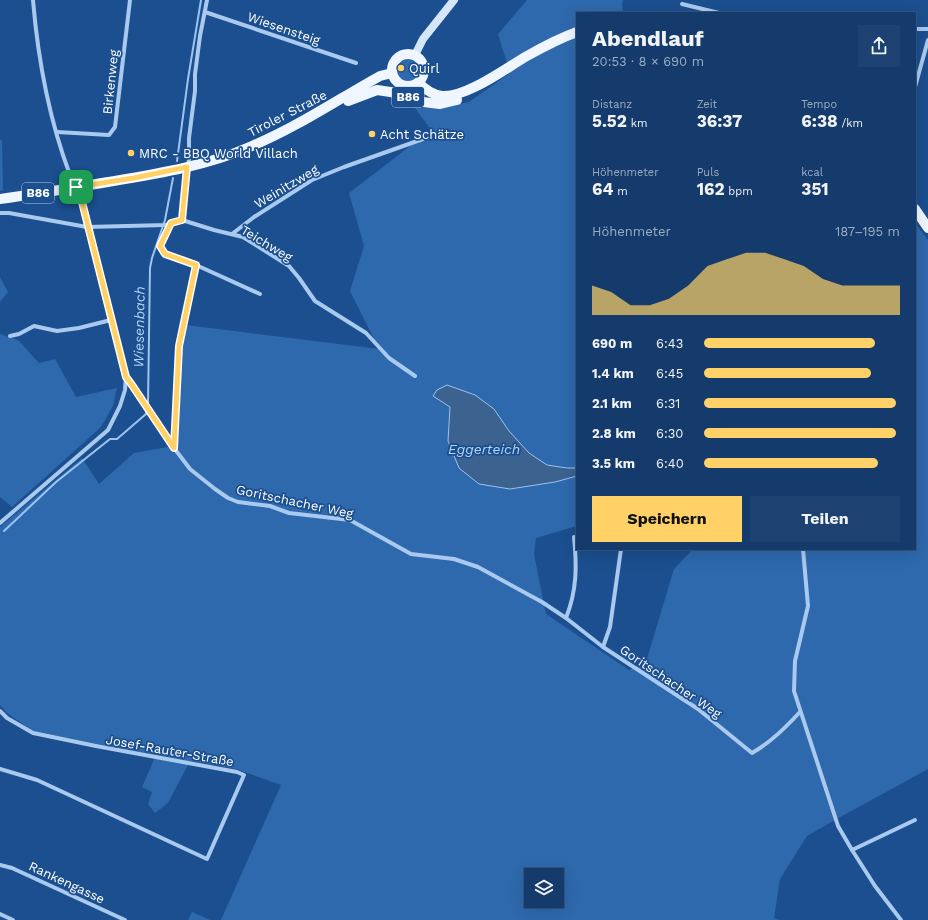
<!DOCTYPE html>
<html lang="de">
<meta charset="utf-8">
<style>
body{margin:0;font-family:"Work Sans",sans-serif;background:#1d4271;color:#f1f3f6;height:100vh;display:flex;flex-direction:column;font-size:15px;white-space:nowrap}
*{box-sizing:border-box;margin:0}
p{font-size:13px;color:#9dadc1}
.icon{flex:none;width:22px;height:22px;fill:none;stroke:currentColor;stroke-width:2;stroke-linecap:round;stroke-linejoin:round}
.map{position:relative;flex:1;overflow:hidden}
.panel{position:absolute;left:576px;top:12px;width:340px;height:538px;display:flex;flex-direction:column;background:#143b6b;border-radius:0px;box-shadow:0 4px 16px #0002,0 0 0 1px #33557e}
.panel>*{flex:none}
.controls{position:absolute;left:524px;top:868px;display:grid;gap:8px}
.controls a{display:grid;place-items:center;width:40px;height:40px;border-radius:0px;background:#143b6b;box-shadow:0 4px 16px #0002,0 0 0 1px #33557e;font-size:20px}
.pin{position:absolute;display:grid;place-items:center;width:34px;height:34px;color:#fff;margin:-17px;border-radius:8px;box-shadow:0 2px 6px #0006}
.round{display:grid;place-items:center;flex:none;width:42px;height:42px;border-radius:0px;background:#1d4271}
.headline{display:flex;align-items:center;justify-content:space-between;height:68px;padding:0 16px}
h1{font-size:22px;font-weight:700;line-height:30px}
.stats{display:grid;grid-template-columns:repeat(3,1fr);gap:6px;height:68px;padding:4px 16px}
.stats div{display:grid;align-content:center}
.stats b{font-size:17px;font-weight:700}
.stats small{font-size:11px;font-weight:400}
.stats p{font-size:11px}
.chart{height:112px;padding:8px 16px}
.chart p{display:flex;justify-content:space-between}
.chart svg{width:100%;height:72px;margin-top:4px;fill:#ffd166;opacity:.7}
.button{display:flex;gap:8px;margin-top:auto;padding:8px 16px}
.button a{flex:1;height:46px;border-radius:0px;background:#ffd166;color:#111;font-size:16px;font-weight:700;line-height:46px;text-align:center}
.button a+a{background:#1d4271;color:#f1f3f6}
ul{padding:0 16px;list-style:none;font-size:13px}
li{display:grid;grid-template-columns:64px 48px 1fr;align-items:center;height:30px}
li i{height:10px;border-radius:5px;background:#ffd166}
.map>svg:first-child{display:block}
.green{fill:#2e69ad;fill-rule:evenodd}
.water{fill:#3c6290;stroke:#9cc4f0}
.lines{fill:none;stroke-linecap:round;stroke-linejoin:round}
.stream{stroke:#9cc4f0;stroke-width:2}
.minor{stroke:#a9c9ee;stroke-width:4}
.secondary{stroke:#d6e6fa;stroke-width:8}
.primary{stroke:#f0f6ff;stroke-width:10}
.route-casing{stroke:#fff;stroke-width:8}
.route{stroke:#ffd166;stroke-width:5}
.poi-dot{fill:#ffd166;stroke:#1b4f8f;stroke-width:1.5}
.labels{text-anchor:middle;stroke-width:3.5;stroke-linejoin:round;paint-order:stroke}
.shield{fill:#1b4f8f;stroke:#bbcadd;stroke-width:1}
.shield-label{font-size:12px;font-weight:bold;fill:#fff}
.street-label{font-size:13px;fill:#fff;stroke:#1b4f8f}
.poi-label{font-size:13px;fill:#fff;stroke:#1b4f8f;text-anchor:start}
.water-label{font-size:14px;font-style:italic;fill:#b5d3f5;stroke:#1b4f8f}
</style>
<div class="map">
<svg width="928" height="920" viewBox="0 0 928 920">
<rect width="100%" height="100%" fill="#1b4f8f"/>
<g class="green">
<path d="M 527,0 L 623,0 L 622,4 L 623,13 L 577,13 L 577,468 C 568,468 555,468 546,465 C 523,454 507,429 494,409 L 450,407 L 448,441 L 459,468 L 510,489 L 555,482 L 577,476 L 577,526 L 536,538 L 534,554 L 546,614 L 629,670 L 646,662 L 674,569 L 693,549 L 915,549 L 915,223 L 928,240 L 928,769 L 835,820 L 807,836 L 780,879 L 774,918 L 780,920 L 221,920 L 281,785 L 236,769 L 190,761 L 168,803 L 155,813 L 148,804 L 152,792 L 142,787 L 156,755 L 34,732 L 7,713 L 0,705 L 0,527 L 82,458 L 99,484 L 134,453 L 173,446 L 180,346 L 186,325 L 379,349 L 350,291 L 364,246 L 349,193 L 431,130 L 415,108 L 441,108 L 469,102 L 510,73 L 498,34 ZM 531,875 L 557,875 L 557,901 L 531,901 Z"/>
<circle cx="408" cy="70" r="13"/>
<polygon points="0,140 2,140 3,190 0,191"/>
<polygon points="0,277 8,292 0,302"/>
<polygon points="0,334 18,340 39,363 55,359 76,397 117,388 113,406 101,427 12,507 0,497"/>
<polygon points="192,912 210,920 188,920"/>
</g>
<polygon class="water" points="447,385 475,395 494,409 509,431 529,453 547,465 567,468 577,468 577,476 555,482 510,489 479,484 459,468 448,441 450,407 433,396 437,390"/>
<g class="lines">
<g class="stream">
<polyline points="177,161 188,79 201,0"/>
<polyline points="4,531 56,482 110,439 117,439 146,414 148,404 150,268 152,258 165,220 173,178"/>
</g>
<g class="minor">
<polyline points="682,4 719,13"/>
<polyline points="205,12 356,63"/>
<polyline points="915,29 928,29"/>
<polyline points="915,87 928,40"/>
<polyline points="57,132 109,135 115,127 130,0"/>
<polyline points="0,213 9,213 87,227 166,225 182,220 214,230 243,237 289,266 299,278 315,301 366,333 389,358 415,376"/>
<polyline points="182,220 189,159 189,138 195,91 195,74 200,36 207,0"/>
<polyline points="171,223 160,246 165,254 196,265 179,346 174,447"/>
<polyline points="232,234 254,217 312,180 344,167 423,139"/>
<polyline points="196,265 260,294"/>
<polyline points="10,336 19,334 34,326 57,331 79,328 111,320"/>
<path d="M 126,377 L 132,385 L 174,448 L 190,469 L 215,489 L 228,498 L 238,502 L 270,506 L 289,513 L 350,520 L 411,554 L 454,559 L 478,567 L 542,602 L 566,618 L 603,647 L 698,709 L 752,753 C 771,742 785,728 800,712"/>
<path d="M 0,523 L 108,430 L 120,406 L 125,390 L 126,377 L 80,194 C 77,188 73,182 70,175 C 49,119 38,60 33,0"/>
<polyline points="803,549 808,606 795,661 794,691 838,826 852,850 875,886 901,920"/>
<path d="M 566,618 C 577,590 577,566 574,537"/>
<polyline points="603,647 610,627 621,549"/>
<polyline points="0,711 7,718 33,733 96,746 237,772 244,775 207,859 37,780 0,769"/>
<polyline points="852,850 915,820"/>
<polyline points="0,865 12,868 125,920"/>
<polyline points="0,914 13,920"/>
</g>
<polyline class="secondary" points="415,55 423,39 454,0"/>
<g class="primary">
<circle cx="408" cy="70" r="16"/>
<path d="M 418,83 C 426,89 432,95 442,96 C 466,98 506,68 527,56 C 543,47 560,38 577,32"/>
<polyline points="348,101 377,90 397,93 423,102 440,104 457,100"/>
<path d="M 0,199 C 36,194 72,188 108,182 C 156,174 207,166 252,146 C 297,127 337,100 380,76 L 392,73"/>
<polyline points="915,209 928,228"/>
</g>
</g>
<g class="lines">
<g class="route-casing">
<polygon id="route" points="187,167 182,220 171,223 160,246 165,254 196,265 179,346 174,448 132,385 126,377 80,194 76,187 134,178"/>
</g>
<use href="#route" class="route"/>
</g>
<g class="poi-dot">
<circle cx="401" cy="68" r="4"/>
<circle cx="372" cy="134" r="4"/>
<circle cx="131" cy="153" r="4"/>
</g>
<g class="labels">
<g class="shield">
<rect x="392" y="87" width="32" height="20" rx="3"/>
<rect x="22" y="183" width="32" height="20" rx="3"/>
</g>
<g class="shield-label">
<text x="408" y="101">B86</text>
<text x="38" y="197">B86</text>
</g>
<g class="street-label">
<text transform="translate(284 28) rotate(19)" y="5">Wiesensteig</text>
<text transform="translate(110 82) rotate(-84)" y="5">Birkenweg</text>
<text transform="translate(287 113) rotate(-27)" y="5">Tiroler Straße</text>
<text transform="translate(286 186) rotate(-31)" y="5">Weinitzweg</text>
<text transform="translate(267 243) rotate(31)" y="5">Teichweg</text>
<text transform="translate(295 501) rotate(12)" y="5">Goritschacher Weg</text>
<text transform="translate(671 681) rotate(34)" y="5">Goritschacher Weg</text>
<text transform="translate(170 750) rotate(10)" y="5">Josef-Rauter-Straße</text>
<text transform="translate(67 882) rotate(25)" y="5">Rankengasse</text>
</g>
<g class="poi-label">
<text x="409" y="73">Quirl</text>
<text x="380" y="139">Acht Schätze</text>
<text x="139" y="158">MRC - BBQ World Villach</text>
</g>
<g class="water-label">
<text transform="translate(139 327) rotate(-89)" y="5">Wiesenbach</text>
<text x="484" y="454">Eggerteich</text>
</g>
</g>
</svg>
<div class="controls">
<a><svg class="icon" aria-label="layers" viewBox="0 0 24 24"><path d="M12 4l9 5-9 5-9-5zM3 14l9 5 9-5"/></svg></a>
</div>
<div class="pin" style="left:76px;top:187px;background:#1e9e55"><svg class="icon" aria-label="arrive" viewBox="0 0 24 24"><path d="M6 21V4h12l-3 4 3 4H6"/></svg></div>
<section class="panel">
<div class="headline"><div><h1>Abendlauf</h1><p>20:53 · 8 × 690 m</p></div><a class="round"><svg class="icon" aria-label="share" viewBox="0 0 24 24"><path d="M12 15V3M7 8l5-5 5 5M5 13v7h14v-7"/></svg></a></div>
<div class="stats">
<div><p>Distanz</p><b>5.52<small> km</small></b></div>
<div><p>Zeit</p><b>36:37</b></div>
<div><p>Tempo</p><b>6:38<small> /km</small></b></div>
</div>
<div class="stats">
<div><p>Höhenmeter</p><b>64<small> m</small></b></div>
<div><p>Puls</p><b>162<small> bpm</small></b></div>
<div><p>kcal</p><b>351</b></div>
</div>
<div class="chart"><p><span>Höhenmeter</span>187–195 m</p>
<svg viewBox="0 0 160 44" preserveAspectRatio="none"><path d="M0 44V26L10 30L20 38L30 38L40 34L50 26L60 14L70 10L80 6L90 6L100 10L110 14L120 22L130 26L140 26L150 26L160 26V44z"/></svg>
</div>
<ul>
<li><b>690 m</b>6:43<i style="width:87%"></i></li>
<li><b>1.4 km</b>6:45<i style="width:85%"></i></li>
<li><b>2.1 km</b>6:31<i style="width:98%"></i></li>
<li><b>2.8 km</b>6:30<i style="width:98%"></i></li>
<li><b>3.5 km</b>6:40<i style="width:89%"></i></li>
</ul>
<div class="button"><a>Speichern</a><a>Teilen</a></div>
</section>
</div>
